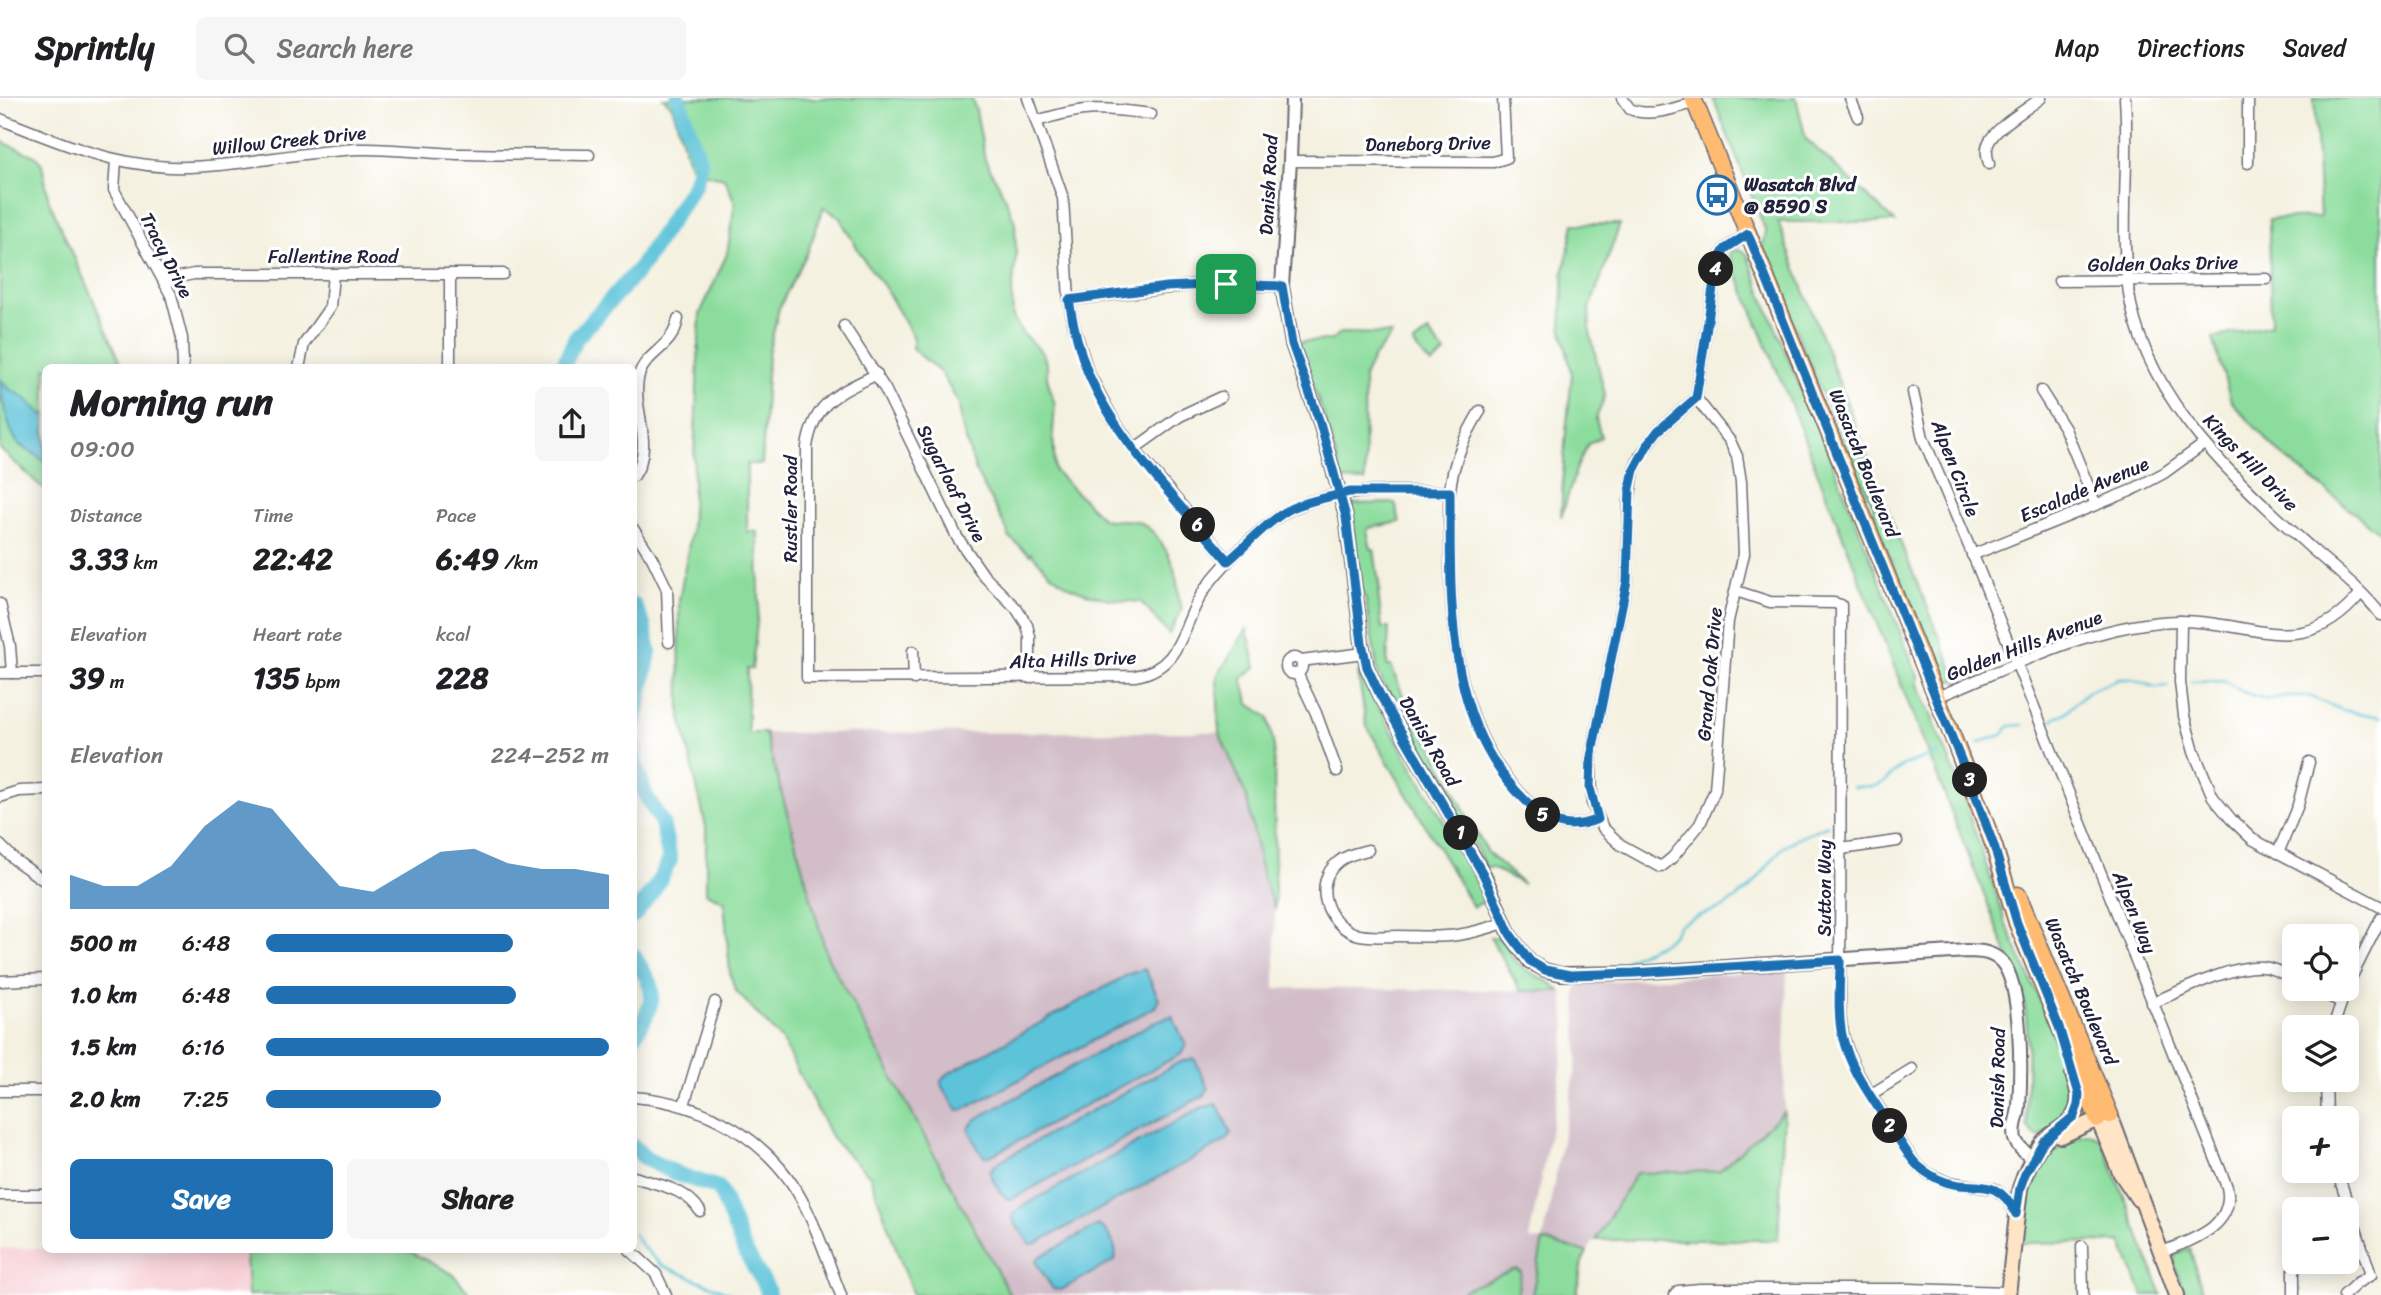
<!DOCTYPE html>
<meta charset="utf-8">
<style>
body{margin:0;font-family:Sriracha,sans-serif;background:#f6f6f6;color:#202124;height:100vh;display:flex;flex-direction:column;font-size:26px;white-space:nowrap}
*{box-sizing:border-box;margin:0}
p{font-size:23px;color:#757577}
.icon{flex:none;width:38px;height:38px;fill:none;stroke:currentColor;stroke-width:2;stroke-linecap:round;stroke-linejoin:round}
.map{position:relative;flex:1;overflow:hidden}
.details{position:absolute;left:42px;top:266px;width:595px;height:889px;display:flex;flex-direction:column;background:#fff;border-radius:10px;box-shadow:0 4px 18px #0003}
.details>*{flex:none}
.tools{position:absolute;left:2282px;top:826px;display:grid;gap:14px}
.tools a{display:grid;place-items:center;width:77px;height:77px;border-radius:10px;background:#fff;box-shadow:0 4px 18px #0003;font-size:35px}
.pin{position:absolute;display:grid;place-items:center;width:60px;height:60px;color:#fff;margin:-30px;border-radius:14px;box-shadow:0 4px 10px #0006}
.km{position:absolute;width:35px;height:35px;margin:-18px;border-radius:50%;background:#222;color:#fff;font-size:19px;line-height:35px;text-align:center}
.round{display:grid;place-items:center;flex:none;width:74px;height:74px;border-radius:10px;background:#f6f6f6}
.summary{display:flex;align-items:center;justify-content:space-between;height:119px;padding:0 28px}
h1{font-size:38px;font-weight:800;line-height:52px}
.stats{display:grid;grid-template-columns:repeat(3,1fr);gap:10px;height:119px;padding:7px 28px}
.stats div{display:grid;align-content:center}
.stats b{font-size:30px;font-weight:800}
.stats small{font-size:19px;font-weight:400}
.stats p{font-size:19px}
.chart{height:196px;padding:14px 28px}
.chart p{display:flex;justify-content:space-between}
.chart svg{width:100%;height:126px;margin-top:7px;fill:#1f6fb2;opacity:.7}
.button{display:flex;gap:14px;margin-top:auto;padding:14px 28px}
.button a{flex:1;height:80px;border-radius:10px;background:#1f6fb2;color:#fff;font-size:28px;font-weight:800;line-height:80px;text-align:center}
.button a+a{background:#f6f6f6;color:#202124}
ul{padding:0 28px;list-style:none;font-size:23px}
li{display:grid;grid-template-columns:112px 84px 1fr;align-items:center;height:52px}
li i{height:18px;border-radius:9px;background:#1f6fb2}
header{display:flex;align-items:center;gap:42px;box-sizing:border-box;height:98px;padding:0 35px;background:#fff;border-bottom:2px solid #e0e0e0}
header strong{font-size:33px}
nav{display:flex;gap:38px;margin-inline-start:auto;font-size:24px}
.search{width:490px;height:63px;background:#f6f6f6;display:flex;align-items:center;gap:18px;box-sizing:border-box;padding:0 24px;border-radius:10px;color:#757577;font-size:26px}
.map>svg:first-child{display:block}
.built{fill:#f7cfd5}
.industrial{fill:#d2bdc8}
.green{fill:#8cdd9d;stroke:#57806c;stroke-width:2}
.water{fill:#5cc3d9;stroke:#3f728a;stroke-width:2}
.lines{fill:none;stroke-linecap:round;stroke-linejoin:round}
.stream{stroke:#5cc3d9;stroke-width:2.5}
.river{stroke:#5cc3d9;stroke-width:16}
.minor-casing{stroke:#6c6a75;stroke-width:13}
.tertiary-casing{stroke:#6c6a75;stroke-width:16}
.secondary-casing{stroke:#6c6a75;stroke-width:18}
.primary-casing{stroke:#6c6a75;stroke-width:19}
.minor{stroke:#fff;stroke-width:10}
.tertiary{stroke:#fff;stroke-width:12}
.secondary{stroke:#ffe4c6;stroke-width:14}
.primary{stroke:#ffbb71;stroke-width:16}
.route-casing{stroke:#fff;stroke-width:14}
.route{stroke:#1f6fb2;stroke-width:9}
.labels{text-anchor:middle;stroke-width:6;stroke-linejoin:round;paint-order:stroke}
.street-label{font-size:19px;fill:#22223b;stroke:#fff}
.poi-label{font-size:19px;font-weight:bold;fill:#22223b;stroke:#fff;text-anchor:start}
</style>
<header>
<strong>Sprintly</strong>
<div class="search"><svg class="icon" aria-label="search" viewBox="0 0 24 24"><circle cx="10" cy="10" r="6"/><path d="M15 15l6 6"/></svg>Search here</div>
<nav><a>Map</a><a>Directions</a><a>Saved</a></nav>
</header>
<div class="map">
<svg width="2381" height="1197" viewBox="0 0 2381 1197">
<rect width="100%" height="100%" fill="#fff"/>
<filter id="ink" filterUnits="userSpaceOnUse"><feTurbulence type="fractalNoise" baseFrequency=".0143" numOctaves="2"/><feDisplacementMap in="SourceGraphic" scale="14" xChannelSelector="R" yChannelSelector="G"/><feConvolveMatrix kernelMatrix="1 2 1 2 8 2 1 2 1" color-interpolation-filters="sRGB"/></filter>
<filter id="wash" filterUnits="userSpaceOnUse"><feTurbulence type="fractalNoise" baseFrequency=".00686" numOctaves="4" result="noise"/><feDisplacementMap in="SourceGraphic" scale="28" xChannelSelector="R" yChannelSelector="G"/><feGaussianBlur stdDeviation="1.57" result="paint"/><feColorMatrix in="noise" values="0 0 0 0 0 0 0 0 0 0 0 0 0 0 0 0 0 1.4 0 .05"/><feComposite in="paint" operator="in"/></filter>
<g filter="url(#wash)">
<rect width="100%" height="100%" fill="#f4f1e0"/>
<polygon class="built" points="0,1150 246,1152 246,1197 0,1197"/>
<polygon class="industrial" points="1219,634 1246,697 1263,780 1275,812 1275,890 1563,893 1566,932 1558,994 1529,1141 1543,1143 1578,959 1576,895 1577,890 1582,885 1787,872 1784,1013 1718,1073 1636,1075 1587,1154 1543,1143 1532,1197 1010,1197 827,858 765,635"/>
<g class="green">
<path d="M 663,0 L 971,0 L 976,12 L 985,62 L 1005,99 L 1015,125 L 1016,159 L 1012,196 L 1013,219 L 1023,236 L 1043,255 L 1047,269 L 1047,280 L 1055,307 L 1053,333 L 1055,373 L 1102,420 C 1115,426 1126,419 1139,424 C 1148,427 1154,435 1159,442 C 1169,455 1175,467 1177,483 C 1178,493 1177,501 1182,510 L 1169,536 L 1141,504 C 1113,503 1078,497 1055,479 C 1046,473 1039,463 1031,455 L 1030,457 L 1008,438 L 1007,432 L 976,374 L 962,329 L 959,306 L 941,275 L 912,250 L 914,240 L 884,188 L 866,165 L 839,119 L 824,109 L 808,153 L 779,210 L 768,257 L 762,366 L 747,366 L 747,433 L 758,434 L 759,505 L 752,571 L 747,571 L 748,635 L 765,635 L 827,858 L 1010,1197 L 913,1197 L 870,1078 L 833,1042 L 781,941 L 735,892 L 730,875 L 724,803 L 706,795 L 706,729 L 680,615 L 679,503 L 691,434 L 700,216 L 727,156 L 735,104 L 724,80 L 706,76 L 690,68 L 672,8 Z"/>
<polygon points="1713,0 1796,0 1806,41 1895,124 1778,124 1894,429 1958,583 1947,582 1934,570 1874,420 1873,407 1833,322 1762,151 1766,134"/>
<polygon points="2314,0 2381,0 2381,436 2278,354 2231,303 2213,240 2271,227 2269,121 2320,119"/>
<polygon points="0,43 35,58 42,66 49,103 121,264 121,269 46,270 45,392 0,351"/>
<polygon points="1574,126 1620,126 1589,213 1590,234 1605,297 1596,321 1601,339 1588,346 1577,369 1561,420 1565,344 1572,276 1561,228 1564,172"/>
<path d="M 1735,152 L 1741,152 L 1747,156 L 1764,201 L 1801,292 L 1810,308 L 1918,579 L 1918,586 L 1957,680 L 2006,826 L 2042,908 L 2073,990 L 2074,1005 L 2067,1018 L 2040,1039 L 2034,1037 L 2027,1029 C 2025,983 2032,938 2022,893 L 1789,302 L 1729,156 Z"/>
<polygon points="1428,234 1445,255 1431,267 1413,246"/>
<polygon points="1340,235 1392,236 1373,260 1364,279 1365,383 1343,382 1326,324 1297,244 1332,242"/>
<polygon points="1395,405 1400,424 1369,430 1367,433 1371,451 1374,451 1380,493 1378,494 1382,530 1389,530 1387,568 1391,568 1406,605 1429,641 1469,722 1489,756 1523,786 1491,769 1486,771 1475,747 1378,576 1367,510 1365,499 1362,495 1350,412 1352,406"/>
<polygon points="1247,531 1256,569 1242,580 1249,606 1268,619 1274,649 1275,812 1263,780 1246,697 1219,634 1217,578"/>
<polygon points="1358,574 1462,755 1486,803 1473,809 1366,627"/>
<path d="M 1490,839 L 1498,839 C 1507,846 1510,858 1518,866 C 1530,877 1554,883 1560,893 L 1521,893 Z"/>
<polygon points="1784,1013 1778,1142 1596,1142 1636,1075 1719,1073"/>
<path d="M 2089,1035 L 2102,1042 L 2162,1197 L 2143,1197 L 2121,1144 L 2022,1145 C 2027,1095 2033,1052 2089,1035 Z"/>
<polygon points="1543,1143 1587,1154 1582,1164 1577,1197 1532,1197"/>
<polygon points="2190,1150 2203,1197 2185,1197 2174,1166 2175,1156"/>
<polygon points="246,1152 407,1152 453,1176 471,1197 248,1197"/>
<polygon points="1515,1171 1521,1174 1517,1197 1461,1197 1464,1192"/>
</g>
<g class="water">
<path d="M 0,280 C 10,295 10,290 22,298 C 31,304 35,312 45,317 L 45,365 C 37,354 26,354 18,345 C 8,333 0,295 0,280 Z"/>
<polygon points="1145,871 1159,901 1155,909 963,1012 958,1012 942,989 941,983 949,975 1129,876"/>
<polygon points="1172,918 1186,947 1181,956 990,1058 985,1058 979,1052 968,1030 976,1021 1156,923"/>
<path d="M 1194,960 L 1208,990 L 1203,998 L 1012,1101 L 1007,1101 C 999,1093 992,1083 990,1072 L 998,1064 L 1178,965 Z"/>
<polygon points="1217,1006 1231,1035 1226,1043 1035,1146 1030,1146 1014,1124 1012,1117 1021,1109 1201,1010"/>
<path d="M 1098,1127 C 1109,1132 1118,1151 1115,1162 L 1061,1192 L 1053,1191 L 1038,1168 L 1036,1163 L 1039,1159 Z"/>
</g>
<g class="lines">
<g class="stream">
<polyline points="2191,584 2224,583 2243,594 2268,602 2284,598 2309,598 2342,612 2381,619"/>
<polyline points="2052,622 2065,615 2087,594 2119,581 2132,581 2155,589 2168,588"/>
<polyline points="1978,645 2002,637 2010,628 2023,627"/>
<polyline points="1853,689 1876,688 1885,683 1903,667 1938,655"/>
<polyline points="1626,862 1664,844 1673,837 1679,827 1692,820 1724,809 1750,790 1782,750 1797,740 1828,727"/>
<polyline points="634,1136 641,1147 661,1167 734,1197"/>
</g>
<g class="river">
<polyline points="562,270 576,240 640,170 694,87 700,65 678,0"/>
<polyline points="634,507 643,527 649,554 634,626"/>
<polyline points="634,647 634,663 645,696 662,725 670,762 655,790 634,817"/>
<path d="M 634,858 C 638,867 647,877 650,887 C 656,905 643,924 634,938"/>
<polyline points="634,1049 646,1061 680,1077 719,1090 744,1152 767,1190 768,1197"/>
</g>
</g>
</g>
<g filter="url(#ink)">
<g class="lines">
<g class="minor-casing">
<g id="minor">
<polyline points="1028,0 1063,100 1069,202 1073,225 1088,274 1113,321 1134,351 1228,463"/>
<path d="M 1622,0 L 1630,11 C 1649,20 1676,10 1695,4"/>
<polyline points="1850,0 1858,19"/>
<path d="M 2125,0 C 2130,67 2118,142 2131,207 C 2153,309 2238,384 2312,451 C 2336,472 2362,492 2381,517"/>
<path d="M 0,21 C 55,43 109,66 169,69 C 233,71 296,53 360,51 C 396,50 431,56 467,56 C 507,57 548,56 589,57"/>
<path d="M 1037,23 C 1084,8 1102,9 1151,16"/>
<polyline points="116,62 114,92 171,197 182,240 183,270"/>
<polyline points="1290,63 1493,64 1506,60 1503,0"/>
<polyline points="2248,65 2248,0"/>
<path d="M 1989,66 C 1987,59 1985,51 1989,44 C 1996,29 2027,11 2041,0"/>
<polyline points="2059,183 2267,181"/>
<polyline points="166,185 179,179 194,176 503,176"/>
<polyline points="1069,202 1193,187 1282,188"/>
<polyline points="844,228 885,291 957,439 984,478 1016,510 1027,527 1030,539 1030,580"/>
<polyline points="299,270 304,246 330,209 333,176"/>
<polyline points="450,270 450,176"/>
<path d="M 877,276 C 839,295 814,303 807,349 L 807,580 L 1135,578 C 1184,570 1181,525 1205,491 C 1221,468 1270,419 1296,409 C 1344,388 1399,394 1450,394"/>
<polyline points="2041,293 2065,331 2096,407"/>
<path d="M 1913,294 L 1923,340 L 1977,467 L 2227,1089 C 2236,1129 2191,1142 2162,1154"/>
<polyline points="1696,300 1730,343 1737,358 1741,384 1744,456 1728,523 1715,692 1700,726 1673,759 1661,769 1621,747 1603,730 1592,705 1591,659 1627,483 1629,404 1634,372 1640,358 1658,333 1696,300 1717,164 1725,151 1748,136"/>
<path d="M 1480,313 C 1465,338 1453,363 1450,392 C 1448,411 1450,431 1450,451 C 1450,539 1459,638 1527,703 C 1550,725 1566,734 1598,721"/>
<polyline points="1134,351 1180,318 1221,299"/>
<path d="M 634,378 C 656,345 630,309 639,277 C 646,254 673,250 678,221"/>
<polyline points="634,432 652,460 667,491 669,544"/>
<polyline points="1972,457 2130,393 2164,375 2204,346"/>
<path d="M 1736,493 L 1770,504 L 1834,505 L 1841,507 L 1840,912 C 1841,955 1864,987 1887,1022 C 1897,1038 1906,1054 1918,1068 L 1929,1076 L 1947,1084 L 1995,1091 L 2008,1102 L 2016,1116"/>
<polyline points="0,506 10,548 12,575"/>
<polyline points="2181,523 2180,584 2184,618 2194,654 2213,699 2231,721 2252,741 2381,809"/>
<polyline points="913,553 914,581"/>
<circle cx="1294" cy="568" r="8"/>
<polyline points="1301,563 1364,555"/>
<polyline points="0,575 46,575"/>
<polyline points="1297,575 1316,615 1337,673"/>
<path d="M 1937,599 C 2014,568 2093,525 2179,523 C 2253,522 2303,566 2361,495"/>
<polyline points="0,699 19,693 46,692"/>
<polyline points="0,747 15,762 46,784"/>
<polyline points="1841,751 1897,743"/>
<path d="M 1368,752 C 1357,755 1346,757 1338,764 C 1312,785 1326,826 1356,836 C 1369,840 1384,838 1398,838 C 1417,838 1438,840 1457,837 C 1473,835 1489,830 1504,825"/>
<polyline points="2278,755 2298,707 2309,664"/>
<polyline points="0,883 46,881"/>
<polyline points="2347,888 2381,820"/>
<polyline points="2314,891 2341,904"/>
<path d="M 2152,905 C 2181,893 2233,866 2263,869 C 2274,870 2284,876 2294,881"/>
<polyline points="2333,929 2346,891"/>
<polyline points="2326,982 2327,1020"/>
<polyline points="0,993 46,993"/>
<polyline points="1870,997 1912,971"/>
<path d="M 634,999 C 705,1005 771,1041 804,1106 C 819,1135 829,1167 841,1197"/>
<polyline points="684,1007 715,904"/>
<polyline points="2337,1073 2371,1177 2357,1185 2344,1197"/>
<path d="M 634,1079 C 658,1087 686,1090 700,1113"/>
<polyline points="0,1097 46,1097"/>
<polyline points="2082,1148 2083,1197"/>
<polyline points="630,1152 656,1176 666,1197"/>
<polyline points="1675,1197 1678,1193 1700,1191 1909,1191 2008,1194"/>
<polyline points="2294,1197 2294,1164"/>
</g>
</g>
<g class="tertiary-casing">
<path id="tertiary" d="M 1292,0 L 1290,63 L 1282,188 L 1292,246 L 1320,325 L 1346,419 L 1362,545 L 1367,569 L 1380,597 L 1484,776 L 1510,837 L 1530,864 L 1545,872 L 1561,876 L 1634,875 L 1967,853 C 1980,853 1993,854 2002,864 C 2023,889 2021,977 2019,1009 C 2018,1020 2012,1030 2015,1041 C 2018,1050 2026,1055 2033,1061"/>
</g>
<g class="secondary-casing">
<g id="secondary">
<polyline points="2110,1017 2177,1197"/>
<polyline points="2061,1038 2098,1021 2120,1074 2138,1101"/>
<path d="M 2008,1197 L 2020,1090 C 2025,1075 2033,1057 2043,1044 C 2049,1037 2057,1033 2065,1027 C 2083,1014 2080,995 2073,977"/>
</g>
</g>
<g class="primary-casing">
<g id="primary">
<polyline points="1693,0 1954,642 1994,748 2017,825 2098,1021"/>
<polyline points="2018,797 2110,1017"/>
</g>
</g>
<use href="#minor" class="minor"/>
<use href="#tertiary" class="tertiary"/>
<use href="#secondary" class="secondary"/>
<use href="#primary" class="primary"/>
</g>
</g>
<g class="lines" filter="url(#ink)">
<g class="route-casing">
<path id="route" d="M 1226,186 L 1282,188 L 1292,246 L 1320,325 L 1346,419 L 1362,545 L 1367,569 L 1380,597 L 1483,776 L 1510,836 L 1530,863 L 1545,872 L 1570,877 L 1634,875 L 1840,862 C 1840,886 1837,913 1842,937 C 1850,972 1873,1001 1892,1031 C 1900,1043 1907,1056 1916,1066 C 1923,1073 1930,1077 1938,1081 C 1972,1097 1995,1073 2016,1116 L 2020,1090 L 2025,1076 L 2043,1044 L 2074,1018 L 2078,1007 L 2079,996 L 2059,929 L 2017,825 L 1994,748 L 1974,694 L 1748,136 L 1725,151 L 1717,164 L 1696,300 L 1658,333 L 1648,346 L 1634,372 L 1630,390 L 1627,483 L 1591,659 L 1590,690 L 1598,721 C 1566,734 1550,725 1526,703 C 1443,624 1451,499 1450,394 L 1350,394 C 1331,399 1310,402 1292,410 C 1270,421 1247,447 1228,463 C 1179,405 1118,345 1088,275 C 1079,252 1073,227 1069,202 L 1166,189 L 1226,186"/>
</g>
<use href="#route" class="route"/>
</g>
<defs>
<g id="bus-ring" transform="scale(2.0125)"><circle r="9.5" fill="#fff" stroke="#1f6fb2" stroke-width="1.5"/><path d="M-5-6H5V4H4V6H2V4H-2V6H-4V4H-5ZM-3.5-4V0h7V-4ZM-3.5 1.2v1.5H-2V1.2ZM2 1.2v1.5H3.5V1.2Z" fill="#1f6fb2"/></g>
</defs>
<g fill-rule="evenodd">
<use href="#bus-ring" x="1717" y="97"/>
</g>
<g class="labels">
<g class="street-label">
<text transform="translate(289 42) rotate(-6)" y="7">Willow Creek Drive</text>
<text transform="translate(1428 45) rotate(-1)" y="7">Daneborg Drive</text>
<text transform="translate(1268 87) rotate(-87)" y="7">Danish Road</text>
<text transform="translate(167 157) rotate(63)" y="7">Tracy Drive</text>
<text x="333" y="165">Fallentine Road</text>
<text transform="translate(2163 165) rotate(-1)" y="7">Golden Oaks Drive</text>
<text transform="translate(2251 364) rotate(46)" y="7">Kings Hill Drive</text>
<text transform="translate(1865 365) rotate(68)" y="7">Wasatch Boulevard</text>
<text transform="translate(1956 370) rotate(69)" y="7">Alpen Circle</text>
<text transform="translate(952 385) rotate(63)" y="7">Sugarloaf Drive</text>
<text transform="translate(2084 391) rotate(-23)" y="7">Escalade Avenue</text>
<text transform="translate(790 411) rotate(-90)" y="7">Rustler Road</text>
<text transform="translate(2024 547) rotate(-21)" y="7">Golden Hills Avenue</text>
<text transform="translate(1073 561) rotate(-2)" y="7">Alta Hills Drive</text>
<text transform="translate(1709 576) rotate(-85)" y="7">Grand Oak Drive</text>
<text transform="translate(1430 643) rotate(60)" y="7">Danish Road</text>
<text transform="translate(1824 790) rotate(-90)" y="7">Sutton Way</text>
<text transform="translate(2135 814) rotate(68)" y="7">Alpen Way</text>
<text transform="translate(2082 893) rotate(67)" y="7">Wasatch Boulevard</text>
<text transform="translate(1997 980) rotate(-89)" y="7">Danish Road</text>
</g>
<g class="poi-label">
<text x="1744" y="93">Wasatch Blvd<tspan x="1744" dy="22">@ 8590 S</tspan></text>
</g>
</g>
</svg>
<div class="tools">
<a><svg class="icon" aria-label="locate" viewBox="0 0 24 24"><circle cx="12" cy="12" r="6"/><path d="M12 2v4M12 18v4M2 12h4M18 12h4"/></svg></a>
<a><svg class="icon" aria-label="layers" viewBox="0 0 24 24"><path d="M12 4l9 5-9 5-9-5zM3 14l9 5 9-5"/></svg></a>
<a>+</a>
<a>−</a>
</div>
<div class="pin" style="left:1226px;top:186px;background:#1e9e55"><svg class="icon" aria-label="arrive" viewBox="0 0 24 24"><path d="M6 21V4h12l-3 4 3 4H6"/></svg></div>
<b class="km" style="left:1461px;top:735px">1</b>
<b class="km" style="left:1890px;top:1028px">2</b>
<b class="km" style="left:1970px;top:682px">3</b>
<b class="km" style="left:1716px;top:171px">4</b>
<b class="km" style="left:1543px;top:717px">5</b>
<b class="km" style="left:1198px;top:427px">6</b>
<section class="details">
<div class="summary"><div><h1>Morning run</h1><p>09:00</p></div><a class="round"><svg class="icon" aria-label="share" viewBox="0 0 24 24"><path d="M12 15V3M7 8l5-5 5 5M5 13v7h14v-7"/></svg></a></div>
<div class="stats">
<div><p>Distance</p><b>3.33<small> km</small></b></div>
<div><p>Time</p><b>22:42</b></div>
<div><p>Pace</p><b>6:49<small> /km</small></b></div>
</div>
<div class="stats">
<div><p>Elevation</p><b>39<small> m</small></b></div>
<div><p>Heart rate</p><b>135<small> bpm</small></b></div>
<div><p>kcal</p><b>228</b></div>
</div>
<div class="chart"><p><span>Elevation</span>224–252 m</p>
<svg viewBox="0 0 160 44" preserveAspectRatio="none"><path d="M0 44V32L10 36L20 36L30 29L40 15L50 6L60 9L70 23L80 36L90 38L100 31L110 24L120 23L130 28L140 30L150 30L160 32V44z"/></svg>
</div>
<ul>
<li><b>500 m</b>6:48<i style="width:72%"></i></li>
<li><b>1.0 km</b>6:48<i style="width:73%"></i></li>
<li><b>1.5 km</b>6:16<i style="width:100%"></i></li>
<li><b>2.0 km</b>7:25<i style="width:51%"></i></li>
</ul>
<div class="button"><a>Save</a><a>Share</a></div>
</section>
</div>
